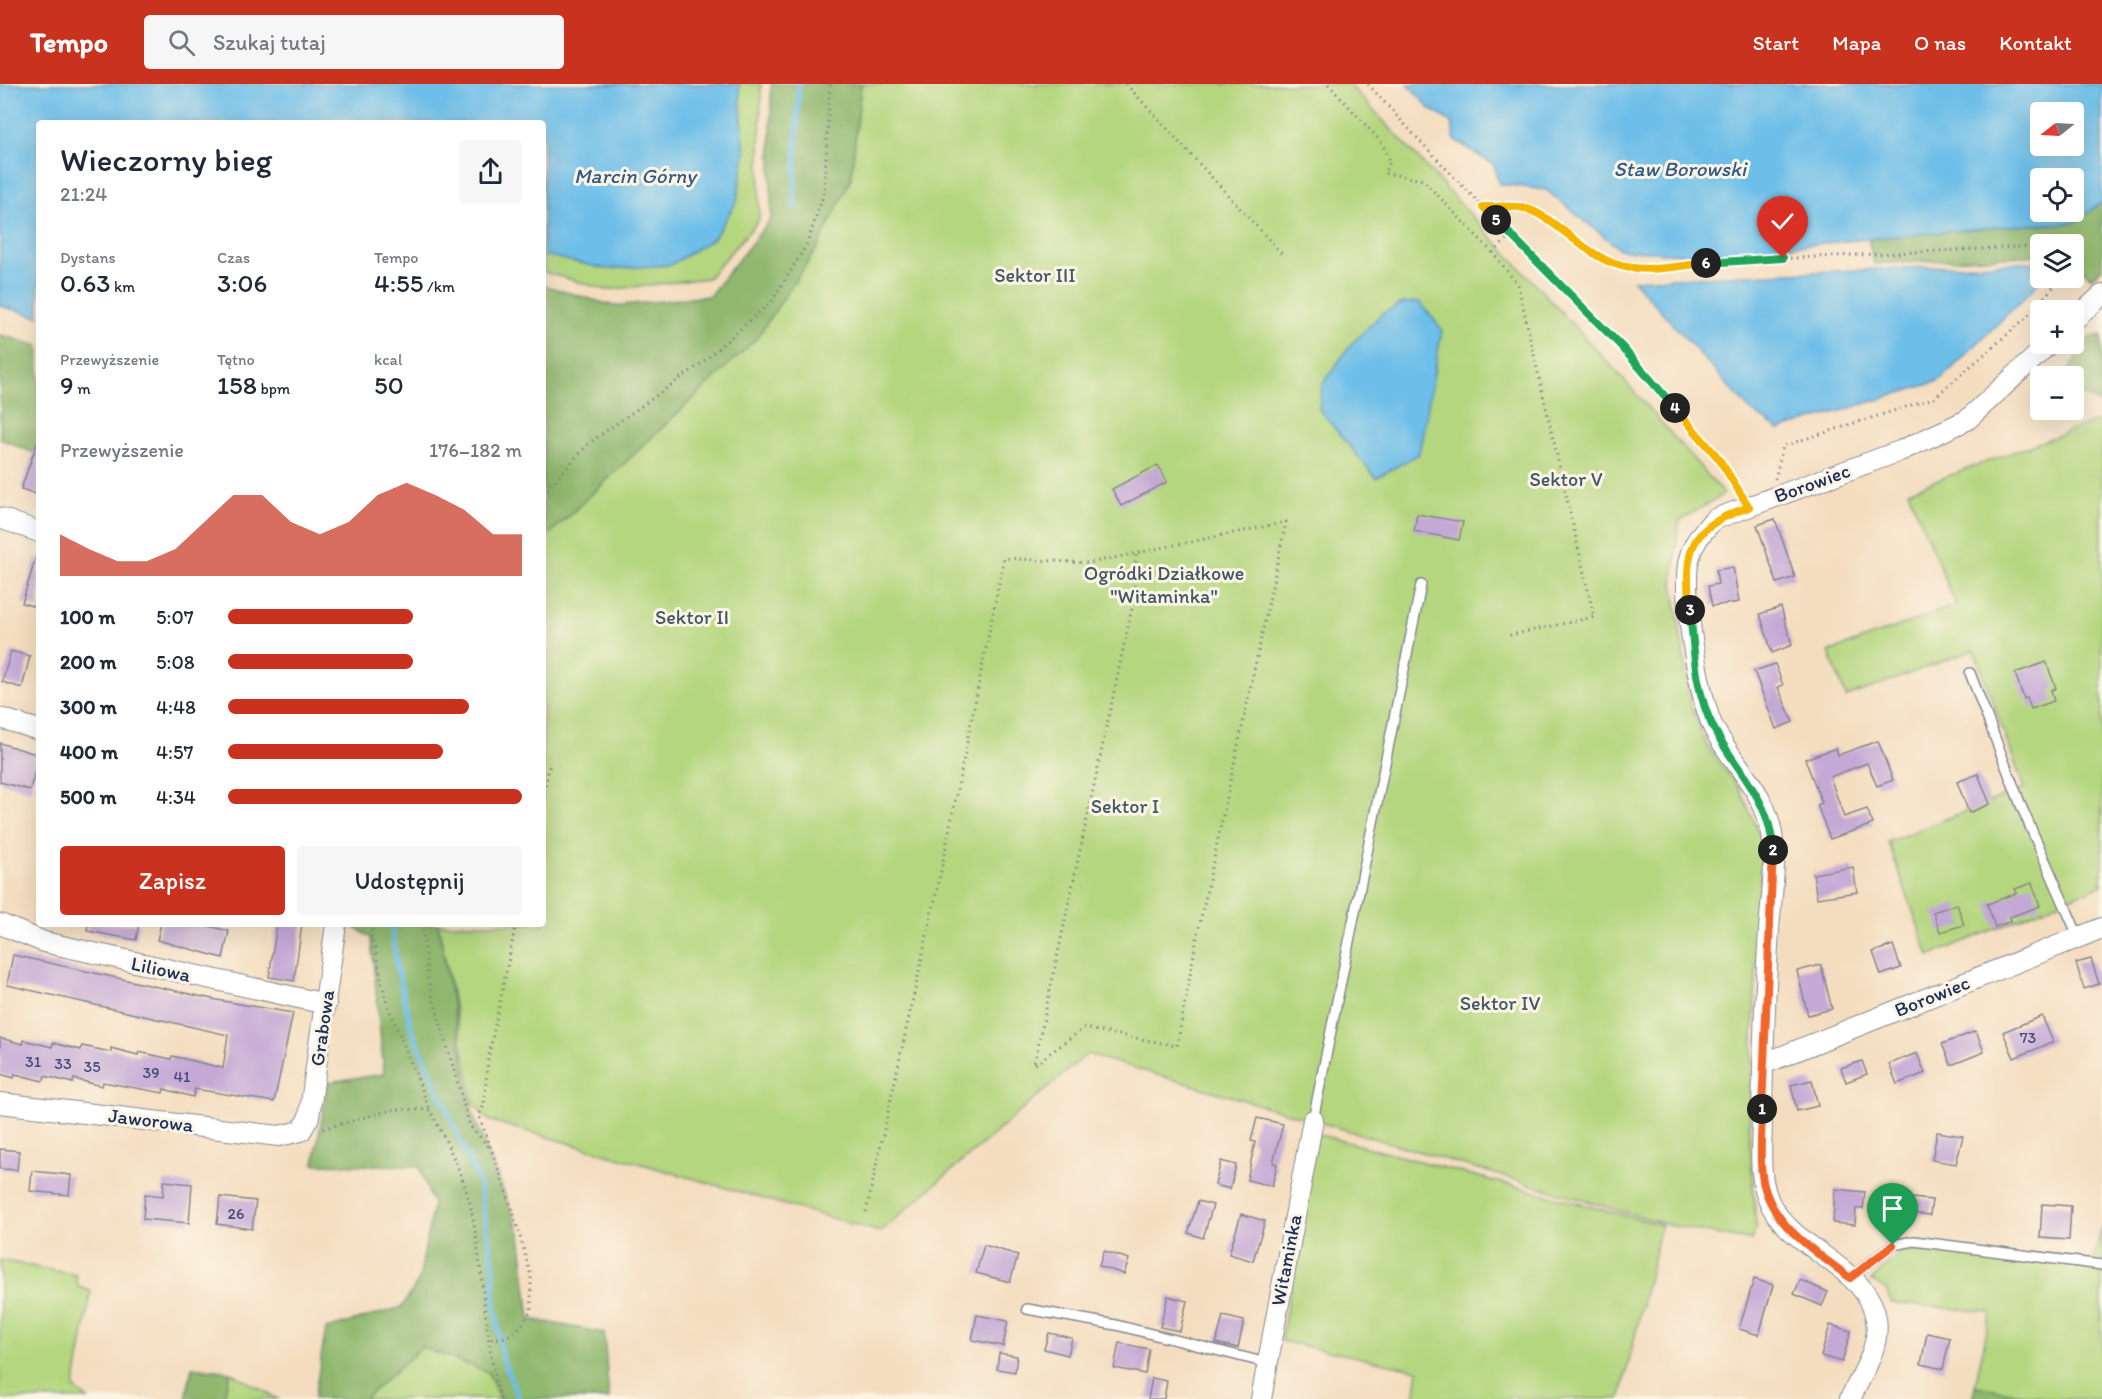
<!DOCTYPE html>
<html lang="pl">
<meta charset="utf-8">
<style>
body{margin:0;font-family:Itim,sans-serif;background:#f6f6f7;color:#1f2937;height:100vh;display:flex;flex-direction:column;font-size:22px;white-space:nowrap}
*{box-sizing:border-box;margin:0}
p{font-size:20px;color:#747a83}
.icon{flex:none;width:33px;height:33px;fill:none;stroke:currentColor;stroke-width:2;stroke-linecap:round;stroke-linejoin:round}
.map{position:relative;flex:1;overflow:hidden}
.panel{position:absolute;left:36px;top:36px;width:510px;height:807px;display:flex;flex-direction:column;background:#fff;border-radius:6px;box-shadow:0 6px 24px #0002}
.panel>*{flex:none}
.needle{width:39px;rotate:252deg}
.buttons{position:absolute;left:2030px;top:18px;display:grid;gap:12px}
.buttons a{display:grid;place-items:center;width:54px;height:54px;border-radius:6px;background:#fff;box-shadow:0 6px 24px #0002;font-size:30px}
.pin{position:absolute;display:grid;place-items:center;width:51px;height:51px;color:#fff;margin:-62px -26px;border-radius:50% 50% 50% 0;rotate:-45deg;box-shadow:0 0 6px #0007}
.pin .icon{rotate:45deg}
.km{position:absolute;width:30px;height:30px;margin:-15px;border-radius:50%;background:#222;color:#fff;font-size:16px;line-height:30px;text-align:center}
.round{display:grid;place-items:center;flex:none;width:63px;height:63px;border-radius:6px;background:#f6f6f7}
.head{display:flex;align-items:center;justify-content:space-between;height:102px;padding:0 24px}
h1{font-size:33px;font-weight:600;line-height:45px}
.figures{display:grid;grid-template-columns:repeat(3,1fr);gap:9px;height:102px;padding:6px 24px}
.figures div{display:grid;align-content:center}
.figures b{font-size:26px;font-weight:600}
.figures small{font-size:16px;font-weight:400}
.figures p{font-size:16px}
.chart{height:168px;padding:12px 24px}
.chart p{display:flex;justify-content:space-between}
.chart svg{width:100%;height:108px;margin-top:6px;fill:#c8321e;opacity:.7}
.action{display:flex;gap:12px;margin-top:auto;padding:12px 24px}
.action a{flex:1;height:69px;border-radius:6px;background:#c8321e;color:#fff;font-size:24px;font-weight:600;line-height:69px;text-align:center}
.action a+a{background:#f6f6f7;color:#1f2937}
ul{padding:0 24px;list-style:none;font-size:20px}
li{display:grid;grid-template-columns:96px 72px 1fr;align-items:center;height:45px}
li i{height:15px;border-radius:8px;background:#c8321e}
header{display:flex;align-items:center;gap:36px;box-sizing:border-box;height:84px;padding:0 30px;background:#c8321e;color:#fff}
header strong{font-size:28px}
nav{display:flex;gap:33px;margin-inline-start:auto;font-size:21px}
.search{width:420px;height:54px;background:#f6f6f7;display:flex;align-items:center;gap:15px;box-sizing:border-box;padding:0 21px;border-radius:6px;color:#747a83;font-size:22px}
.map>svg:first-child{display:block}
.green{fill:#b4d67e;stroke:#68826e;stroke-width:1.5}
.forest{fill:#8fb76d;stroke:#557366;stroke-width:1.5}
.water{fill:#6dbee8;stroke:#4476a3;stroke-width:1.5;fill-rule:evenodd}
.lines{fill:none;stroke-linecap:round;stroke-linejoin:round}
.stream{stroke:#6dbee8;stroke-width:5}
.building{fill:#c4a8d6}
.lane-casing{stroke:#88868e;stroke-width:12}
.street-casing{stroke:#88868e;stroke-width:22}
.path{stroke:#88868e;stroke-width:3;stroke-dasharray:1.5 4.5;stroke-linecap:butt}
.lane{stroke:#fff;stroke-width:9}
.street{stroke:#fff;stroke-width:20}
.split-1-casing{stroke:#fff;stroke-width:12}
.split-2-casing{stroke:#fff;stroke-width:12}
.split-3-casing{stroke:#fff;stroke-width:12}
.split-4-casing{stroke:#fff;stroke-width:12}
.split-5-casing{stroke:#fff;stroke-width:12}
.split-6-casing{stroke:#fff;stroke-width:12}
.split-7-casing{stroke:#fff;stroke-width:12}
.split-1{stroke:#f0652b;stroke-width:8}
.split-2{stroke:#f0652b;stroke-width:8}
.split-3{stroke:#22a559;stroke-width:8}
.split-4{stroke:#f5b400;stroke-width:8}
.split-5{stroke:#22a559;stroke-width:8}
.split-6{stroke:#f5b400;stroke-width:8}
.split-7{stroke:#22a559;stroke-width:8}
.labels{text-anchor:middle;stroke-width:6;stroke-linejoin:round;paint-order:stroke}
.number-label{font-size:16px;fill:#454d7c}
.park-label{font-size:20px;fill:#415966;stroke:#fcf5e5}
.street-label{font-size:20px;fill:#1b2f5e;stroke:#fcf5e5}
.water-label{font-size:21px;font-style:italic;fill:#345a87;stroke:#fcf5e5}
</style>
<header>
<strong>Tempo</strong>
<div class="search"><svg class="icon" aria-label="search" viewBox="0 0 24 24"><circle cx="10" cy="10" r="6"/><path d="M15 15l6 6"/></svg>Szukaj tutaj</div>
<nav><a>Start</a><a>Mapa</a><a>O nas</a><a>Kontakt</a></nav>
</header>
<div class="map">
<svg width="2102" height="1315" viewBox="0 0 2102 1315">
<rect width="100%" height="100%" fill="#fcf5e5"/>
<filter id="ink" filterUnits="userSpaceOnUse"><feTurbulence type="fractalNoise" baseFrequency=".0167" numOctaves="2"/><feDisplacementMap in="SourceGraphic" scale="12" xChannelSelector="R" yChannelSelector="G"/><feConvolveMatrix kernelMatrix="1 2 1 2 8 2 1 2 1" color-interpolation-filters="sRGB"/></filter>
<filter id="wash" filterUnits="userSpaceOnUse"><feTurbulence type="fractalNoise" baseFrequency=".008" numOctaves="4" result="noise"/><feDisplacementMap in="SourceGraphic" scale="24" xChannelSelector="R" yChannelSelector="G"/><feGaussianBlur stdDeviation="1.35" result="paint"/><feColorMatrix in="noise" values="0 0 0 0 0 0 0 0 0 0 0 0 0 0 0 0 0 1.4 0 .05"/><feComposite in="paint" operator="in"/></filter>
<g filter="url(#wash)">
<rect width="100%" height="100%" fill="#f4ddbf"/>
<g class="green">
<polygon points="587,0 761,0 759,136 708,194 607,206 544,188 543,137"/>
<polygon points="861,0 1349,0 1616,287 1724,410 1679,437 1673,498 1691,622 1707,662 1740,706 1762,755 1749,1045 1756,1143 1752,1157 1669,1141 1621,1127 1087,970 880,1148 488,1036 474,1020 438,840 543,840 543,456 713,296 740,267 851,95"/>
<polygon points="2102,335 2102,801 1929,872 1888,758 2024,704 1974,566 1846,613 1829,568 1956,521 1908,407"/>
<polygon points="1316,1050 1661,1141 1620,1315 1525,1315 1510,1312 1508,1315 1414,1315 1418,1286 1281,1257"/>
<polygon points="2102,1144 2102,1315 2049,1315 1975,1302 1991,1228 1891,1219 1886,1205 1871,1197 1901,1168 1935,1167 2092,1181"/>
<polygon points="0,1176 76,1191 78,1203 91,1207 74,1304 88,1315 0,1315"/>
<polygon points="422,1263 488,1288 500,1315 364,1315"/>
<polygon points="230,1288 278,1315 223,1315"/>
</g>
<g class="forest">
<polygon points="771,0 861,0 851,95 818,163 756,255 543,456 543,201 614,222 709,212 771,135"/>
<polygon points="2102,118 2102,185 2091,194 2073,175 2073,160 2040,160 2040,171 1874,180 1868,155 2007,142 2073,139"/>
<polygon points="0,251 39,262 39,371 0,355"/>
<polygon points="2102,251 2102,319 2098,319 2073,304 2073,292 2065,292 2089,254"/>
<polygon points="350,840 438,840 473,1031 520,1149 530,1235 604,1249 609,1315 500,1315 488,1288 422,1263 364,1315 314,1315 326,1245 402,1223 419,1196 433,1121 419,1082 314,1080 328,998 384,990 371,854"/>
<polygon points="192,1283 230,1288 223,1315 186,1315"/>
<polygon points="1975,1302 2049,1315 1972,1315"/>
</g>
<g class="water">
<polygon points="0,0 739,0 745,70 737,117 714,154 671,181 606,185 543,171 543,39 39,39 39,233 0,222"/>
<path d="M 1408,0 L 2102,0 L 2102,118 L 2073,139 L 2007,142 L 1698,171 L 1621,166 L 1546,106 L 1499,100 L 1494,81 L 1455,56 L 1451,38 L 1429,24 ZM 2040,28 L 2073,28 L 2073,62 L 2040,62 ZM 2040,94 L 2073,94 L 2073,128 L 2040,128 Z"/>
<polygon points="2040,178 2041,194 2035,203 1939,297 1779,346 1750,326 1633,196"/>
<polygon points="1420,218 1442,246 1419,370 1376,394 1319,325 1322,301 1352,259 1383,229 1403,219"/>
</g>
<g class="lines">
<g class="stream">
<polyline points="794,124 799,0"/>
<polyline points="391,840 397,885 412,947 479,1099 494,1187 493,1207 502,1273 519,1315"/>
</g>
</g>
<g id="blocks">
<g class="building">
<polygon points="37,359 39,359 39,411 21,405"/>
<polygon points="1158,381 1167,398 1121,422 1112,405"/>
<polygon points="1417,430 1463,438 1459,456 1414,447"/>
<polygon points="1775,435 1795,493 1777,499 1757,441"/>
<polygon points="36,473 39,474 39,524 22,519"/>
<polygon points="1733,483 1739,518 1712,522 1708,502 1718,500 1716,486"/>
<polygon points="1781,523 1792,561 1772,569 1760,530"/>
<polygon points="11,567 30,572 22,604 2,598"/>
<polygon points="2046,578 2056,604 2051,606 2054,617 2031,625 2027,614 2024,615 2015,589"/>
<polygon points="1775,580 1783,601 1778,603 1793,638 1776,645 1754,587"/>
<polygon points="1878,657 1893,696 1877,702 1867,679 1830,693 1844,733 1867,725 1873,740 1830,755 1817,721 1822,719 1805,675 1836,664 1838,671"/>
<polygon points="0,659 39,671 30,706 0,698"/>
<polygon points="1978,690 1990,720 1969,729 1957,698"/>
<polygon points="1853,783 1857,808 1817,814 1813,790"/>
<polygon points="2032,799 2040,822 2010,833 2011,837 1995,843 1987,820 2017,809 2015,805"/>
<polygon points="1957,820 1964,841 1940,848 1933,828"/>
<polygon points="88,840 139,840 136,856 87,847"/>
<polygon points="161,840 201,840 229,847 223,874 157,856"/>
<polygon points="277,840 302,840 294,897 269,893"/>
<polygon points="1893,861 1901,884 1881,891 1873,868"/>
<polygon points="13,871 217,916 293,929 274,1018 195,1005 193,1013 164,1005 163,1009 103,998 102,1002 74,995 73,999 45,992 43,997 15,990 14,994 0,990 0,954 23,960 24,956 52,963 53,959 81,966 82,962 111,968 111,964 138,971 139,968 171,975 172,972 223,984 228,951 7,901"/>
<polygon points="2091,875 2099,900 2084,905 2076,879"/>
<polygon points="1821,881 1832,925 1808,931 1797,887"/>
<polygon points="2042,932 2053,958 2014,974 2003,948"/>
<polygon points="1976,947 1984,968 1951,981 1942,960"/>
<polygon points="1917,969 1925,989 1897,1000 1889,980"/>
<polygon points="1862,977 1867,990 1846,998 1841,984"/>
<polygon points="1812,996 1818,1022 1797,1027 1791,1001"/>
<polygon points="1257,1034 1283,1040 1273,1079 1277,1080 1272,1102 1247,1096 1255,1058 1251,1057"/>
<polygon points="1937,1048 1963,1052 1956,1080 1932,1076"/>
<polygon points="0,1065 19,1067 17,1086 0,1085"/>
<polygon points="1221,1077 1236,1081 1230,1105 1215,1101"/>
<polygon points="32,1087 71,1091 69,1111 30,1107"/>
<polygon points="164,1097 192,1100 189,1139 143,1135 145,1110 163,1112"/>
<polygon points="1835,1105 1865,1108 1863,1125 1856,1125 1855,1141 1833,1139"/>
<polygon points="220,1113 256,1117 252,1145 217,1140"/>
<polygon points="1901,1113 1932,1116 1930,1131 1899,1128"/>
<polygon points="1198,1117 1213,1121 1203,1154 1188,1149"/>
<polygon points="2042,1120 2071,1122 2069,1156 2040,1154"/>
<polygon points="1241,1130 1265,1137 1253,1177 1229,1170"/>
<polygon points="984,1161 1018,1171 1010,1198 976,1189"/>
<polygon points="1104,1167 1129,1175 1124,1190 1099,1182"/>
<polygon points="1754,1195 1773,1201 1759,1251 1739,1245"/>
<polygon points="1800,1196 1828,1208 1822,1222 1794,1210"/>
<polygon points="1168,1212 1187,1217 1180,1247 1160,1243"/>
<polygon points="977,1231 1008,1237 1003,1262 972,1256"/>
<polygon points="1223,1232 1244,1237 1238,1264 1216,1259"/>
<polygon points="1830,1241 1851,1247 1842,1278 1821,1272"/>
<polygon points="1049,1249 1072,1254 1068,1271 1044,1265"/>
<polygon points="1927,1249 1950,1254 1943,1285 1921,1280"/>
<polygon points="1119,1259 1149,1265 1145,1290 1114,1284"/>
<polygon points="999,1269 1017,1272 1015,1288 997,1285"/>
<polygon points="1152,1294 1167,1297 1164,1315 1148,1315"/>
</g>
</g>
</g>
<g filter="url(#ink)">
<use href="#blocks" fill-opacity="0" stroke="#88868e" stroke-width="1.5"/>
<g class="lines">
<g class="lane-casing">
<g id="lane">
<polyline points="1970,589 2022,724 2079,854"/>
<polyline points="1313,1036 1421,501"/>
<polyline points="1850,1194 1893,1161 1914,1157 2102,1181"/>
<polyline points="1027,1225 1116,1241 1267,1279"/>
</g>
</g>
<g class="street-casing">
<g id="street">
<polyline points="2073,237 2102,211"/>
<polyline points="0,434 39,448"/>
<polyline points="0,634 39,646"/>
<polyline points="0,840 44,858 326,920"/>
<polyline points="1763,980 2102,844"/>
<polyline points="0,1019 279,1052 301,1047 309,1033 336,840"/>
<polyline points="1261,1315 1313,1036"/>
<path d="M 1850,1315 C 1859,1296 1873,1274 1876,1253 C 1886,1186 1790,1170 1768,1115 C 1758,1090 1762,1061 1762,1034 C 1763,971 1765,909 1769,846 C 1771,815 1777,781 1772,750 C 1766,709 1733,680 1714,645 C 1699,615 1681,507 1689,475 C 1693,459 1703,446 1715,435 L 1900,367 L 1967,336 L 2049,260"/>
</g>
</g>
<g class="path">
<polyline points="1126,0 1284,172"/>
<polyline points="1328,0 1382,59 1390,78 1384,89 1423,96 1493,169 1518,201 1594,533 1506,552"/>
<path d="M 1368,0 C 1426,65 1486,127 1548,189 C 1616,257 1687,327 1740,409"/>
<polyline points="1483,123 1525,124 1554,141 1592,169 1616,180 1651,185 1713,178 2040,162"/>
<polyline points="1493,169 1511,151"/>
<polyline points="1775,395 1783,362 1934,314 2026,234 2061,194"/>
<polyline points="543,410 589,359 698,282 772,217 807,160 824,109 830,0"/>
<polyline points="543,713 550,678"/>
<polyline points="370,840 385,914 430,1026"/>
<polyline points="422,840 428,896 470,1042 490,1064"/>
<path d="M 323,1045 L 395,1025 L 430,1026 C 446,1057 463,1089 471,1124 C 484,1187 484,1253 500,1315"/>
<polyline points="866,1128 941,787 1004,474 1089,479 1286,438 1198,848 1177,962 1084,944 1034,981 1134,515 1136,469"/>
<polyline points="491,1255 507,1253 522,1241 531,1227 531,1192 513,1127 479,1031 484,1021 488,975 516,840"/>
</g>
<use href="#lane" class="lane"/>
<use href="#street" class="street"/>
</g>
</g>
<g class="lines" filter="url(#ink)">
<g class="split-1-casing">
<path id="split-1" d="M 1762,1025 C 1762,1047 1759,1069 1762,1091 C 1768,1140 1814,1166 1850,1194 L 1893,1161"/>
</g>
<g class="split-2-casing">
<polyline id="split-2" points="1762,1025 1773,766"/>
</g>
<g class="split-3-casing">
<path id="split-3" d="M 1690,526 C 1694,566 1695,607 1713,643 C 1735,686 1771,715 1773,766"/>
</g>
<g class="split-4-casing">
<path id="split-4" d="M 1675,324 L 1719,375 L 1749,423 C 1688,444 1684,465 1690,526"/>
</g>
<g class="split-5-casing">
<polyline id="split-5" points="1496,136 1621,262 1675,324"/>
</g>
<g class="split-6-casing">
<path id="split-6" d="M 1496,136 L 1483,123 C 1496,123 1512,121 1524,124 C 1552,131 1583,169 1615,180 C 1644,190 1676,182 1706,179"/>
</g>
<g class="split-7-casing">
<polyline id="split-7" points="1706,179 1783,174"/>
</g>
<use href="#split-1" class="split-1"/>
<use href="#split-2" class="split-2"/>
<use href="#split-3" class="split-3"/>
<use href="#split-4" class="split-4"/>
<use href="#split-5" class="split-5"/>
<use href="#split-6" class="split-6"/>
<use href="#split-7" class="split-7"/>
</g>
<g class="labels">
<g class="number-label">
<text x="2028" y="959">73</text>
<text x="33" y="983">31</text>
<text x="63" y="985">33</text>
<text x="92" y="988">35</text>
<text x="151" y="994">39</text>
<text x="182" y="998">41</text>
<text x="236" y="1135">26</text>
</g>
<g class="park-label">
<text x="1035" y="198">Sektor III</text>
<text x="1566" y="402">Sektor V</text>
<text x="1164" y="496">Ogródki Działkowe<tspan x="1164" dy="23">"Witaminka"</tspan></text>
<text x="692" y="540">Sektor II</text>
<text x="1125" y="729">Sektor I</text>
<text x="1500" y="926">Sektor IV</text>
</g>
<g class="street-label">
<text transform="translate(1812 399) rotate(-20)" y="7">Borowiec</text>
<text transform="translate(161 885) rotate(12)" y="7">Liliowa</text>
<text transform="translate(1932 912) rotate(-22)" y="7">Borowiec</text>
<text transform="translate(322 944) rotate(-82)" y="7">Grabowa</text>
<text transform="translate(151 1036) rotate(7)" y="7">Jaworowa</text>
<text transform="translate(1286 1176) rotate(-79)" y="7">Witaminka</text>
</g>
<g class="water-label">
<text x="1680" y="92">Staw Borowski</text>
<text x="635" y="99">Marcin Górny</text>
</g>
</g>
</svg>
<div class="buttons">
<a><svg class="needle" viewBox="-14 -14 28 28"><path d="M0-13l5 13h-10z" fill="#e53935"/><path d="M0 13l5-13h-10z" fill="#747a83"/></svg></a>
<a><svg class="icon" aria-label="locate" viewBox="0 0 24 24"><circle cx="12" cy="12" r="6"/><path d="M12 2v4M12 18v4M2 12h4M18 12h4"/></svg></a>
<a><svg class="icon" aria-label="layers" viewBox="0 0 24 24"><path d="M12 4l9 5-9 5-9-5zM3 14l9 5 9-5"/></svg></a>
<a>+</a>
<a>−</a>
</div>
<div class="pin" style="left:1893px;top:1161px;background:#1e9e55"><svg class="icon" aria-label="arrive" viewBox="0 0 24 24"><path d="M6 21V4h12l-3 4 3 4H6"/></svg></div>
<div class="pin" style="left:1783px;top:174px;background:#d93025"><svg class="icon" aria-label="check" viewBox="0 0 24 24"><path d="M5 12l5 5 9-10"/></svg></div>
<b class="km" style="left:1762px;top:1025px">1</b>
<b class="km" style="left:1773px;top:766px">2</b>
<b class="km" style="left:1690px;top:526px">3</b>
<b class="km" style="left:1675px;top:324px">4</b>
<b class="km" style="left:1496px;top:136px">5</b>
<b class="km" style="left:1706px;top:179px">6</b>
<section class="panel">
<div class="head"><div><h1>Wieczorny bieg</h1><p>21:24</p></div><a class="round"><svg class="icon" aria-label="share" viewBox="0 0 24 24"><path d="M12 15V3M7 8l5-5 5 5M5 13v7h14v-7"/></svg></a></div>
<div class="figures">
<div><p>Dystans</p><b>0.63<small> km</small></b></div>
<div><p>Czas</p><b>3:06</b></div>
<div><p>Tempo</p><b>4:55<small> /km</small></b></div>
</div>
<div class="figures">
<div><p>Przewyższenie</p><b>9<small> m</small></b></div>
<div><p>Tętno</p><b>158<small> bpm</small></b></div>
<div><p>kcal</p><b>50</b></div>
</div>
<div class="chart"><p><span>Przewyższenie</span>176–182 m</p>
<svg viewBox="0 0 160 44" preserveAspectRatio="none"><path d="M0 44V27L10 33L20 38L30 38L40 33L50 22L60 11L70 11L80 22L90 27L100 22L110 11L120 6L130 11L140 17L150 27L160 27V44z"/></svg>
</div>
<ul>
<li><b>100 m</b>5:07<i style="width:63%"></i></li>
<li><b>200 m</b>5:08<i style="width:63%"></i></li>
<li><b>300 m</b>4:48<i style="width:82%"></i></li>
<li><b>400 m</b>4:57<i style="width:73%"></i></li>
<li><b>500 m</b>4:34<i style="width:100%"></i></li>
</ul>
<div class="action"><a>Zapisz</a><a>Udostępnij</a></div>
</section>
</div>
